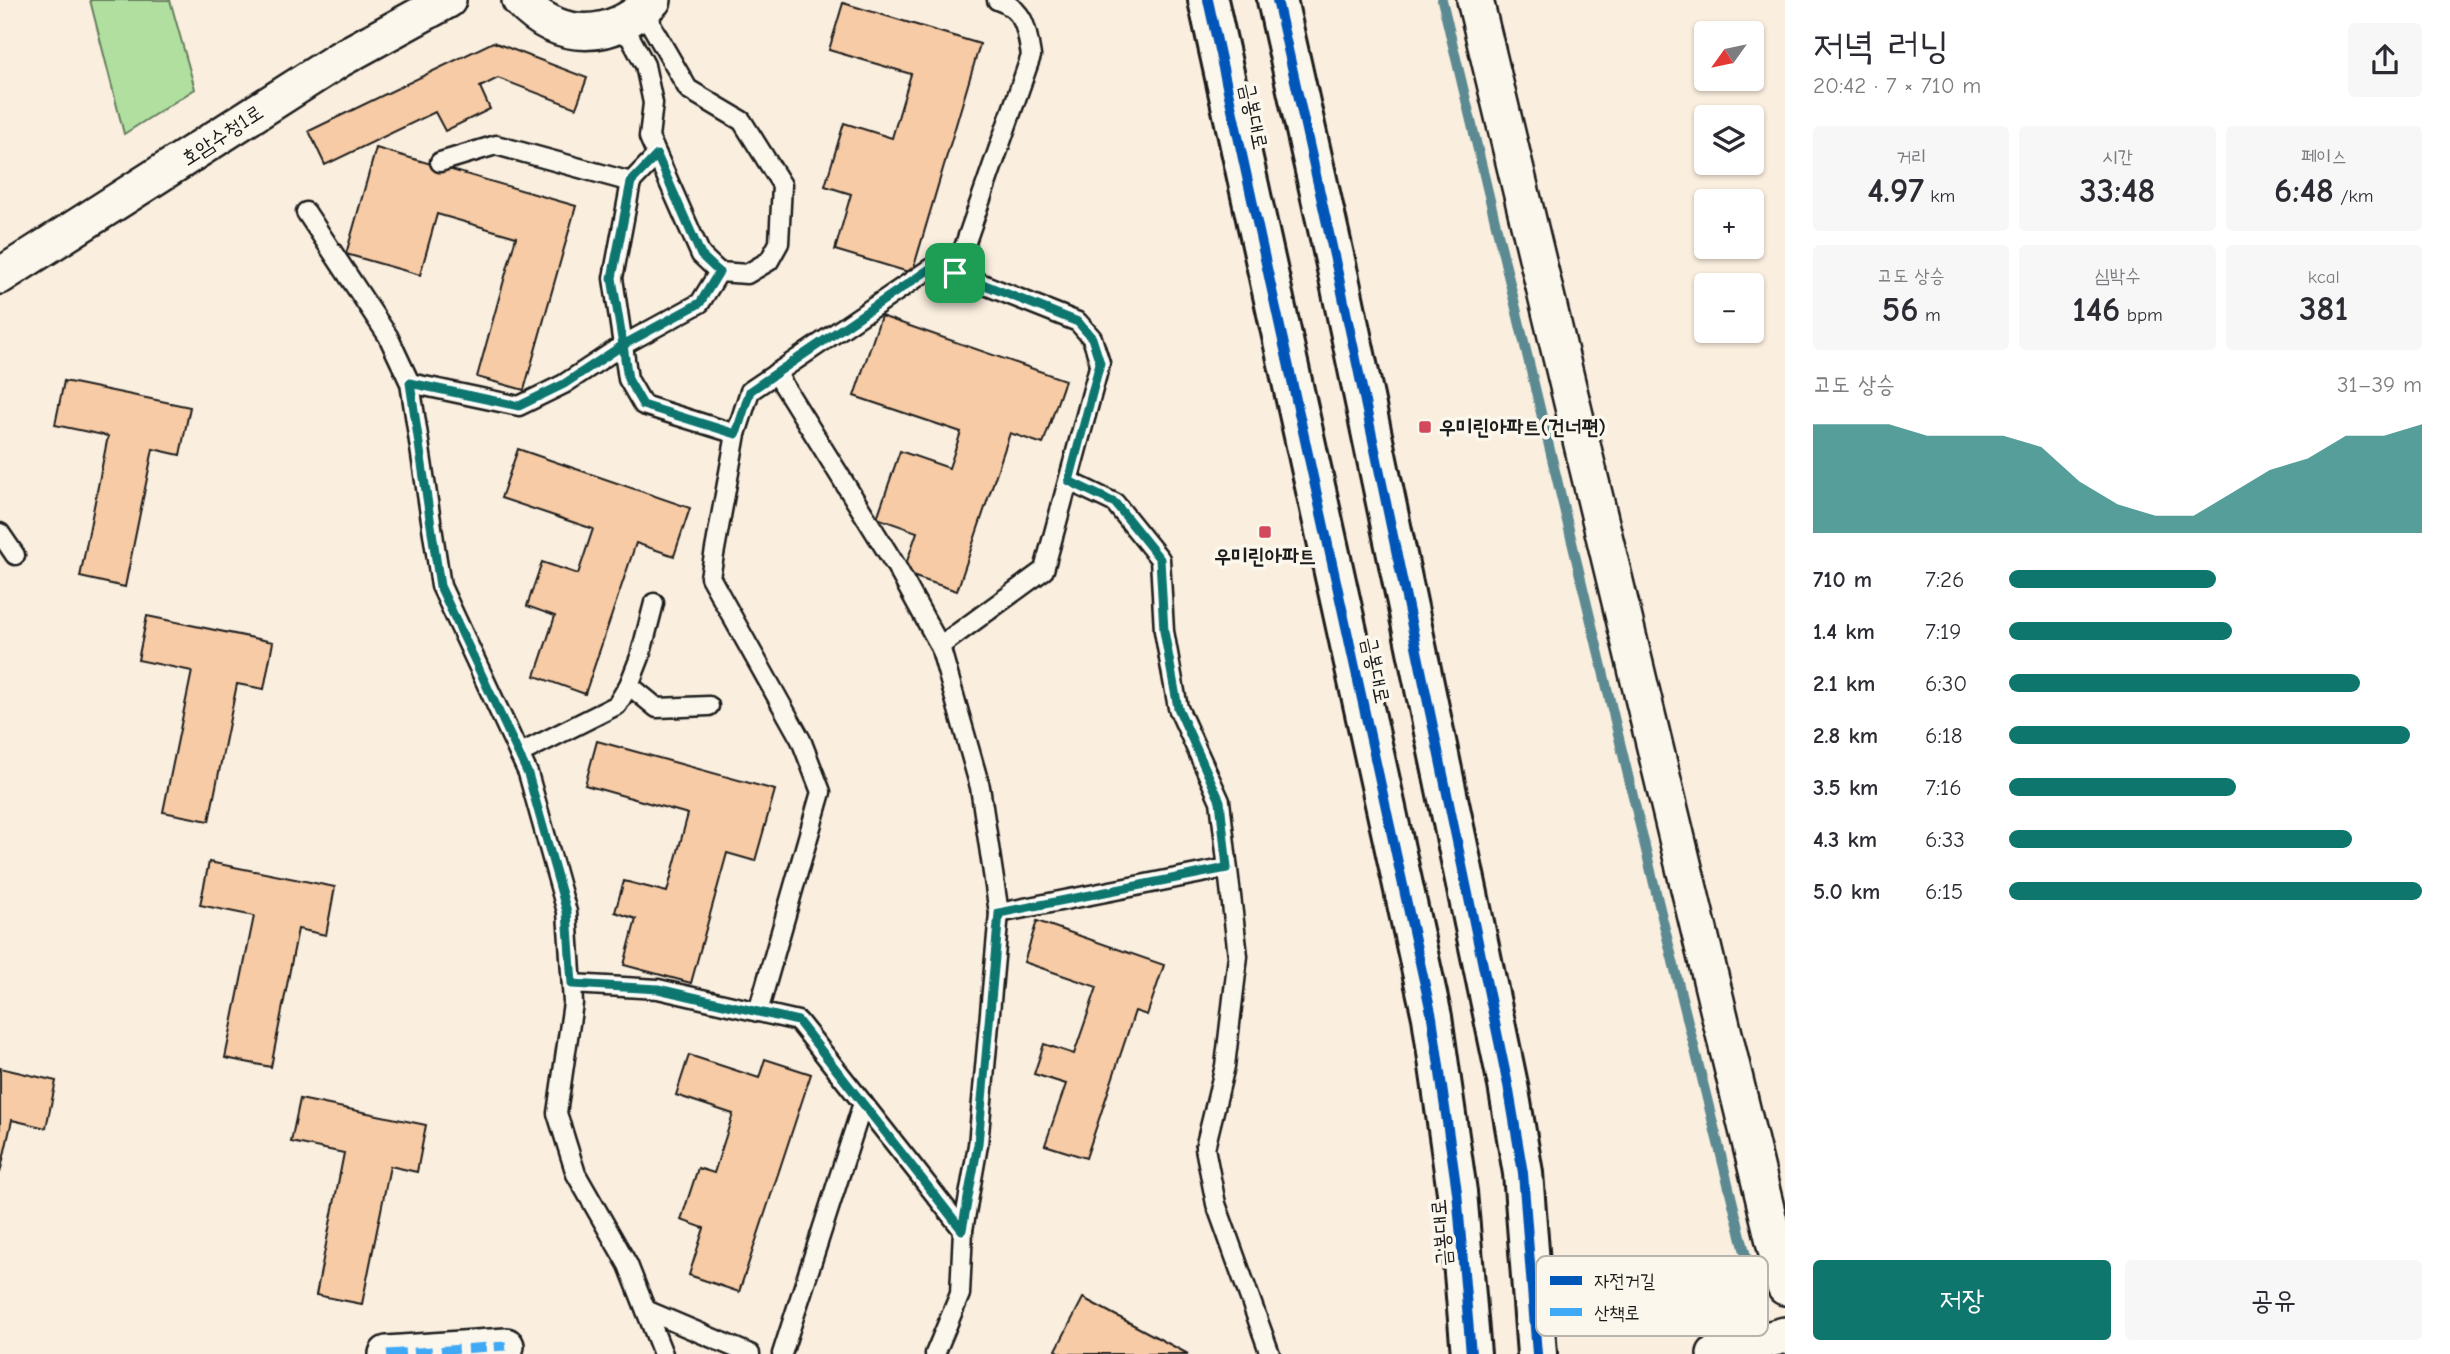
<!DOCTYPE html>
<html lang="ko">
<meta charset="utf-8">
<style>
body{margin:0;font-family:"Comic Neue","Poor Story",sans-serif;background:#f7f7f7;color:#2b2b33;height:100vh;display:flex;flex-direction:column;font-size:26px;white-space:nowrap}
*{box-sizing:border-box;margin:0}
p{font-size:23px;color:#7c7c81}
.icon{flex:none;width:38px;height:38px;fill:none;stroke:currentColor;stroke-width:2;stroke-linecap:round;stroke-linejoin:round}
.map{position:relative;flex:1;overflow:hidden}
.sheet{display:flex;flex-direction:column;background:#fff;width:665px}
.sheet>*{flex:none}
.needle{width:46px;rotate:237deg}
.tools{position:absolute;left:1694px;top:21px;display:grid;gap:14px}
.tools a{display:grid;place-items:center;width:70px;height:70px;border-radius:7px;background:#fff;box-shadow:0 2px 5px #0004;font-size:35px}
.pin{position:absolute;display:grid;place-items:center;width:60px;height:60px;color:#fff;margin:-30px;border-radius:14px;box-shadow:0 4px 10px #0006}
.round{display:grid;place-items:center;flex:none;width:74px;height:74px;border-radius:7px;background:#f7f7f7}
.summary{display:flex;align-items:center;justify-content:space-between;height:119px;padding:0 28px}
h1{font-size:38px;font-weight:600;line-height:52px}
.figures{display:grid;grid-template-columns:repeat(3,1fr);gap:10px;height:119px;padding:7px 28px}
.figures div{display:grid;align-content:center;border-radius:7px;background:#f7f7f7;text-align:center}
.figures b{font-size:35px;font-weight:600}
.figures small{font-size:19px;font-weight:400}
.figures p{font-size:19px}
.chart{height:196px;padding:14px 28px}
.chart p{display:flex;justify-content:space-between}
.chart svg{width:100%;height:126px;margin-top:7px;fill:#0f766e;opacity:.7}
.action{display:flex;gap:14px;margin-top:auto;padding:14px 28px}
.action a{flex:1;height:80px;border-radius:7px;background:#0f766e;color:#fff;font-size:28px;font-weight:600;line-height:80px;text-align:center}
.action a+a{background:#f7f7f7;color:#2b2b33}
ul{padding:0 28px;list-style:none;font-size:23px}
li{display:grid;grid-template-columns:112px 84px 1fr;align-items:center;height:52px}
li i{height:18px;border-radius:9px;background:#0f766e}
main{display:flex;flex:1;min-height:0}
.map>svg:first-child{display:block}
.green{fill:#b0df9f;stroke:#667e5e;stroke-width:2}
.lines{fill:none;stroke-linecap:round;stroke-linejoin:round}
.stream{stroke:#5b8a92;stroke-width:10}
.building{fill:#f6cba5;stroke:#1c1c1c;stroke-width:2}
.service-casing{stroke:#1c1c1c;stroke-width:23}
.minor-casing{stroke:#1c1c1c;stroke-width:40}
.tertiary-casing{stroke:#1c1c1c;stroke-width:44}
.service{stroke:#fbf7ec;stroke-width:18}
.minor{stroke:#fbf7ec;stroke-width:35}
.tertiary{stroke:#fbf7ec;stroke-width:38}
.quiet{stroke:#3fa9f5;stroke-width:9;stroke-dasharray:18 9;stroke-linecap:butt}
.cycleway-casing{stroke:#fbf7ec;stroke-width:15}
.cycleway{stroke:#0057b8;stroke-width:10}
.route-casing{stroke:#fff;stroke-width:14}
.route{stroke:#0f766e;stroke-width:9}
.poi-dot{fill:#d1495b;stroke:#fbf7ec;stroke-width:2.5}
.labels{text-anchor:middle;stroke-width:7;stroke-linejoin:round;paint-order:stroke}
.street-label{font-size:21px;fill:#1c1c1c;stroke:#fbf7ec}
.poi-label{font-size:21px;font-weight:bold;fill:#1c1c1c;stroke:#fbf7ec;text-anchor:start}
.key{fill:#fbf7ec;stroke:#b8b5ae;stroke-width:2}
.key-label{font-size:19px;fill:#1c1c1c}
</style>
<main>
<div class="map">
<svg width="1785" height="1354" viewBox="0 0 1785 1354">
<rect width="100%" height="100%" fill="#faeede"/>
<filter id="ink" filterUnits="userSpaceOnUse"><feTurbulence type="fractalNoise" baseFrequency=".0143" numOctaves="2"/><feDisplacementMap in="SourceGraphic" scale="14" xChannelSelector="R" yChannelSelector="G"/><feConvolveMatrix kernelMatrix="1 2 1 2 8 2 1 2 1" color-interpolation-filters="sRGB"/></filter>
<g filter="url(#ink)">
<polygon class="green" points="90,0 170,0 195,89 124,134"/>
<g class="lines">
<polyline class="stream" points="1442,0 1661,913 1765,1333"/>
</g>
<g class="building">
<polygon points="843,3 980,44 912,273 835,250 851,194 825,186 844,123 892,138 911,74 829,50"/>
<polygon points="493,42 587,78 576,108 498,78 480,87 490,109 445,131 435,112 325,165 309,131"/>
<polygon points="376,148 576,206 524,390 477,377 516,237 437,214 420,275 346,254"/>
<polygon points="881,316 1065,380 1043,444 1010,433 957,591 903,573 917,532 877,518 900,451 949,468 961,432 854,396"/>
<polygon points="64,381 190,407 180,455 153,449 125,587 80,577 108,436 55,425"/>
<polygon points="518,449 690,508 674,556 636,543 585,694 535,676 555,616 527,606 542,562 578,574 593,529 501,498"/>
<polygon points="147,616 273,642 264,689 237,684 209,821 163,812 192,671 138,660"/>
<polygon points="597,741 775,790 755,861 727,853 691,983 624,965 636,919 615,912 624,881 667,892 688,814 585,785"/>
<polygon points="209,862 335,887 326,935 298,929 271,1067 225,1058 254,916 200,905"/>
<polygon points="1037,921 1164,965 1147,1015 1135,1011 1086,1158 1045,1145 1066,1084 1034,1074 1044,1044 1074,1054 1097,987 1024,962"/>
<polygon points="689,1055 759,1078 765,1059 811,1074 739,1292 689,1275 704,1228 681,1220 698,1168 714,1173 733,1114 676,1095"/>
<polygon points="0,1068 56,1081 46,1128 12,1120 0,1173"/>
<polygon points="300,1099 426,1125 417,1172 390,1166 362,1304 316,1295 344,1153 291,1142"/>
<polygon points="1083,1298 1188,1354 1063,1354 1056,1350"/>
</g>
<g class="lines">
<g class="service-casing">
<g id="service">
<polyline points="613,28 630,37 645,65 653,103 649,137 701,255 719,272 747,274 769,261 779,243 782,185 742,121 688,89 651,25 650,4"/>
<polyline points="657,155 631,182 613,278 628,379 643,405 736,434"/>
<polyline points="440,162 496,145 631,182"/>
<polyline points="306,212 388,336 410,383 441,586 528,773 567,912 573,1003 557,1113 576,1174 628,1265 663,1354"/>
<path d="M 955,273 L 1031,56 C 1027,30 1025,9 997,0"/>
<polyline points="776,373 896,566 940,646 980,787 999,913 978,1145 963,1230"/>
<polyline points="410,383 519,406 564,384 623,345 700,303 719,272"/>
<polyline points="1069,481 1115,503 1160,559 1164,631 1178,708 1220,801 1238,956 1225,1066 1205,1148 1216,1204 1270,1354"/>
<polyline points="0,533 15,555"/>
<polyline points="629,685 657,708 709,706"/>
<polyline points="519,754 617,705 629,685 640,657 654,603"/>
<polyline points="999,913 1227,868"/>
<polyline points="572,984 658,989 798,1021 963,1230 960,1294 935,1354"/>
<polyline points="758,1012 821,792 801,740 710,577 736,434 750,391 931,268 955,273 1078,322 1092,338 1100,363 1044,570 940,646"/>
<polyline points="646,1310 750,1354"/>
<polyline points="782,1354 863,1103"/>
</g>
</g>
<g class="minor-casing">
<g id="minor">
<path d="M 520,0 C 560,43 612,41 653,0"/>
<polyline points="1475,0 1785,1287"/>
<polyline points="0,276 340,59 448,0"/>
<polyline points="387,1354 506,1346"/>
<polyline points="1715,1354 1785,1335"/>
</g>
</g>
<g class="tertiary-casing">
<g id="tertiary">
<polyline points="1208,0 1432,1017 1457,1192 1471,1354"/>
<polyline points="1277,0 1339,278 1508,1085 1523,1173 1537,1354"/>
</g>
</g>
<use href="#service" class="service"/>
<use href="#minor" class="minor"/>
<use href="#tertiary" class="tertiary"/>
<polyline class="quiet" points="387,1354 506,1346"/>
<g class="cycleway-casing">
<g id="cycleway">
<polyline points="1208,0 1432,1017 1457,1192 1471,1354"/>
<polyline points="1277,0 1339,278 1508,1085 1523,1173 1537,1354"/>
</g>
</g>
<use href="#cycleway" class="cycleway"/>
</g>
</g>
<g class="lines" filter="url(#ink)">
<g class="route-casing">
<polyline id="route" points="955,273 931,268 750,391 736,434 643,405 628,379 623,345 700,303 719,272 701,255 657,155 631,182 612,278 623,345 564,384 519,406 410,383 440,586 528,774 567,912 572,984 658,989 798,1021 962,1230 978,1144 999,913 1227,868 1220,801 1178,708 1164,631 1160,559 1115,503 1069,481 1100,363 1092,338 1078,322 955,273"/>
</g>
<use href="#route" class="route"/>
</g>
<g class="poi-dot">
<rect x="1418" y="420" width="14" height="14" rx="3.5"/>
<rect x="1258" y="525" width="14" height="14" rx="3.5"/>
</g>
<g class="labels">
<g class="street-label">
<text transform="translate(1254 116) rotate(78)" y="7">금봉대로</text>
<text transform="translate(222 135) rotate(-33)" y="7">호암수청1로</text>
<text transform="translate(1376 670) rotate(78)" y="7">금봉대로</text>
<text transform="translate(1441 1233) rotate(-95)" y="7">금봉대로</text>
</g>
<g class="poi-label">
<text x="1439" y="434">우미린아파트(건너편)</text>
<text x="1265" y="563" text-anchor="middle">우미린아파트</text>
</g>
</g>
<rect x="1536" y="1256" width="232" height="80" rx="10" class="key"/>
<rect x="1550" y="1276" width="32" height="9" fill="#0057b8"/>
<rect x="1550" y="1308" width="32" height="8" fill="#3fa9f5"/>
<g class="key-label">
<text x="1594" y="1287">자전거길</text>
<text x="1594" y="1319">산책로</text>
</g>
</svg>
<div class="tools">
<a><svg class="needle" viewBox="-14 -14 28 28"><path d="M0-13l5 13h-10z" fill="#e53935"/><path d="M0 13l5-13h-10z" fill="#7c7c81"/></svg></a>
<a><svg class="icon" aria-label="layers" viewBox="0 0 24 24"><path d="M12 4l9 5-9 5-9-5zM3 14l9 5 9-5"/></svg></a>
<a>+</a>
<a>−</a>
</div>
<div class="pin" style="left:955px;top:273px;background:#1e9e55"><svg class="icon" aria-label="arrive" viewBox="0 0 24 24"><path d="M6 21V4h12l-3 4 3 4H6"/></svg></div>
</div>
<section class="sheet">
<div class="summary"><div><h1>저녁 러닝</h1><p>20:42 · 7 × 710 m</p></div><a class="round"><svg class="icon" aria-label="share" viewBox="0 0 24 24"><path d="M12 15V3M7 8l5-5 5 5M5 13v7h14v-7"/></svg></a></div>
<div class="figures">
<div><p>거리</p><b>4.97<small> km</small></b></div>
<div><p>시간</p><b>33:48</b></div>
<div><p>페이스</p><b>6:48<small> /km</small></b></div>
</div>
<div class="figures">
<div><p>고도 상승</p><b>56<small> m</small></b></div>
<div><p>심박수</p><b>146<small> bpm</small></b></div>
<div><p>kcal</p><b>381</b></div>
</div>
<div class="chart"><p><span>고도 상승</span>31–39 m</p>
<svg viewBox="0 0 160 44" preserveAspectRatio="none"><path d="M0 44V6L10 6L20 6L30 10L40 10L50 10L60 14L70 26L80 34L90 38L100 38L110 30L120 22L130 18L140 10L150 10L160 6V44z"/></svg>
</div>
<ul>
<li><b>710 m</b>7:26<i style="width:50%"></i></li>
<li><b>1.4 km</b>7:19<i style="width:54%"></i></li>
<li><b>2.1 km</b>6:30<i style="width:85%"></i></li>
<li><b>2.8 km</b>6:18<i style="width:97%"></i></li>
<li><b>3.5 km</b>7:16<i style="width:55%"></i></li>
<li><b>4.3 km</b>6:33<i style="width:83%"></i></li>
<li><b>5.0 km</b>6:15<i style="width:100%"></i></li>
</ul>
<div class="action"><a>저장</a><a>공유</a></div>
</section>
</main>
